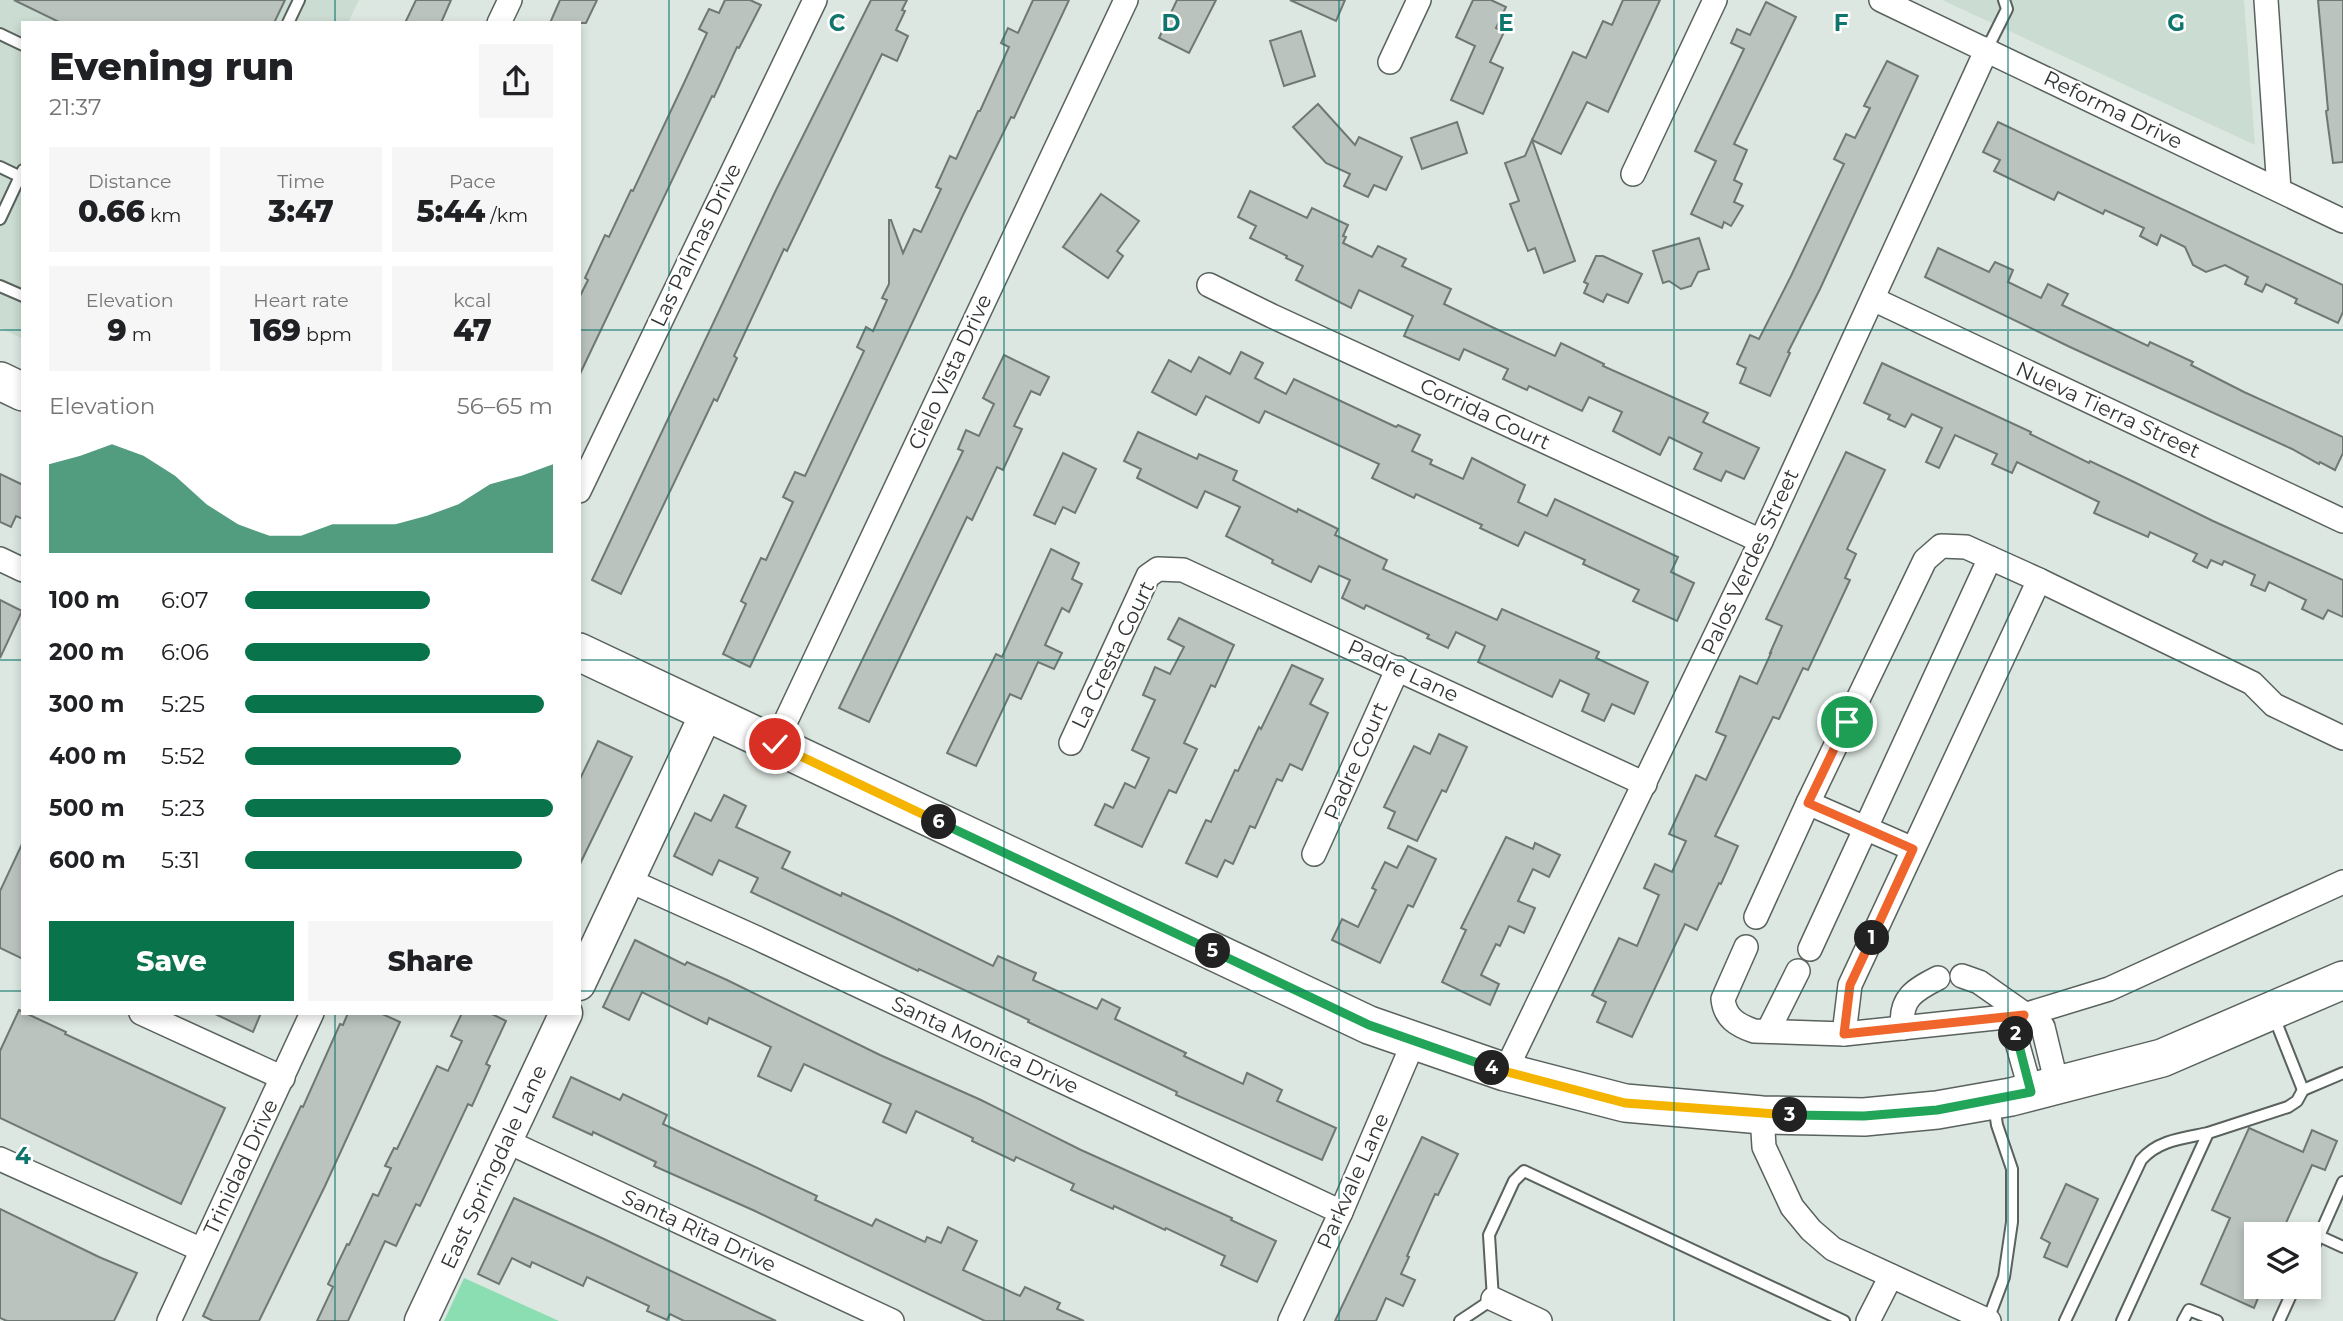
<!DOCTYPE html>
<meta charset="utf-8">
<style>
body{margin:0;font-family:Montserrat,sans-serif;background:#f6f6f6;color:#202124;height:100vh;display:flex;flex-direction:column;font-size:26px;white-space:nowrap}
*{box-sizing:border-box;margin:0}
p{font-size:23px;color:#757577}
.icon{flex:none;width:38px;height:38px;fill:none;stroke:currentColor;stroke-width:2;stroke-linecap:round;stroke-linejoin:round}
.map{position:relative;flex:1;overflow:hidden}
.panel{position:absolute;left:21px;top:21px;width:560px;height:994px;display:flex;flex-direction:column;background:#fff;border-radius:0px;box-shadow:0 4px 10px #0003}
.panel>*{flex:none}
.buttons{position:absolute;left:2244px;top:1222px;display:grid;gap:14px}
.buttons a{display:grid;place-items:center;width:77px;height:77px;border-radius:0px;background:#fff;box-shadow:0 4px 10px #0003;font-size:35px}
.pin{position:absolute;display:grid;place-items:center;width:60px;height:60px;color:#fff;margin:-30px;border:4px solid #fff;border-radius:50%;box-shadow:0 2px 7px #0007}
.km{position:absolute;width:35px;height:35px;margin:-18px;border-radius:50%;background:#222;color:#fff;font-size:19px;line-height:35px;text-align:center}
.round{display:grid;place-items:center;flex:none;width:74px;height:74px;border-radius:0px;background:#f6f6f6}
.headline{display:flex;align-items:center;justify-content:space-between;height:119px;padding:0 28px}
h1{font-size:38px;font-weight:800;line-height:52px}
.figures{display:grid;grid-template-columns:repeat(3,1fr);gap:10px;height:119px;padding:7px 28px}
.figures div{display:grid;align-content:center;border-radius:0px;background:#f6f6f6;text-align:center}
.figures b{font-size:30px;font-weight:800}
.figures small{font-size:19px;font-weight:400}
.figures p{font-size:19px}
.chart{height:196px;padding:14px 28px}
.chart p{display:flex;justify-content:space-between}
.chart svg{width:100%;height:126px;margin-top:7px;fill:#09734b;opacity:.7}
.button{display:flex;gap:14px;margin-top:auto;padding:14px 28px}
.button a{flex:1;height:80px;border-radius:0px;background:#09734b;color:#fff;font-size:28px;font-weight:800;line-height:80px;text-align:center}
.button a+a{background:#f6f6f6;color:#202124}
ul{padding:0 28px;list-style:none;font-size:23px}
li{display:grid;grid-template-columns:112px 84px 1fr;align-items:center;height:52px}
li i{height:18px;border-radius:9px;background:#09734b}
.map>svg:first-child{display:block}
.built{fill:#cbdcd2}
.green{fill:#8bddb2}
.building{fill:#bac3be;stroke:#6f7873;stroke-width:2}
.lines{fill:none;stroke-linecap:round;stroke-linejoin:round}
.lane-casing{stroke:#59625d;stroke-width:14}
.street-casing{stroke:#59625d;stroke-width:26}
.secondary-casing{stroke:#59625d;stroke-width:35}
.primary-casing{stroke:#59625d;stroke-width:40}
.lane{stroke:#fff;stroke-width:10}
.street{stroke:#fff;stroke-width:23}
.secondary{stroke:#fff;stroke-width:32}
.primary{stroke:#fff;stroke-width:37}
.split-1-casing{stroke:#fff;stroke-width:14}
.split-2-casing{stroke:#fff;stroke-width:14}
.split-3-casing{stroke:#fff;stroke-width:14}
.split-4-casing{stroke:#fff;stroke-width:14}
.split-5-casing{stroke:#fff;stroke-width:14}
.split-6-casing{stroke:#fff;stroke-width:14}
.split-7-casing{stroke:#fff;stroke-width:14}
.split-1{stroke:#f0652b;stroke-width:9}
.split-2{stroke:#f0652b;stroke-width:9}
.split-3{stroke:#22a559;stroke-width:9}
.split-4{stroke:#f5b400;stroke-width:9}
.split-5{stroke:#22a559;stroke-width:9}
.split-6{stroke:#22a559;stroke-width:9}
.split-7{stroke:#f5b400;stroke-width:9}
.grid{fill:none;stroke:#0f766e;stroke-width:2;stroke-opacity:0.55}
.labels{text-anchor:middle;stroke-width:5;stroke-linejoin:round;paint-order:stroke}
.street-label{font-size:21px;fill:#333734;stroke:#fff}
.grid-label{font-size:23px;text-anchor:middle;font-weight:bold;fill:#0f766e;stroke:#fff;stroke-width:5;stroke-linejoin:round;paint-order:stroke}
</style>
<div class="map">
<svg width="2343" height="1321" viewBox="0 0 2343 1321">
<rect width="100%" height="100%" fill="#dde7e1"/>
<g class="built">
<polygon points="0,0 359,0 348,23 23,23 23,339 0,328"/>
<polygon points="1942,0 2244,0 2255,145"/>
</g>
<polygon class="green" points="464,1278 559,1321 444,1321"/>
<g class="building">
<polygon points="14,0 285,0 274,23 61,23"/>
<polygon points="416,0 451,0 441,23 405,23"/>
<polygon points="560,0 597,0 586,23 550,23"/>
<polygon points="725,0 750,0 761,5 739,48 737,47 714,97 712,96 579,376 579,298 588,280 585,278 605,235 609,237 631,190 633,191 684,83 707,33 699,29 709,9 719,13"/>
<polygon points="871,0 907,0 902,10 905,11 896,30 908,36 897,61 882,54 787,251 784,249 734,356 737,358 717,401 714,399 621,594 592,580 775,192"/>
<polygon points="1033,0 1069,0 1014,118 1011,117 963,215 750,667 723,654 746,604 741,601 761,558 766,560 793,502 783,497 795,472 805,476 864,351 857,347 866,327 873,331 887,300 882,298 889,284 889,220 891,220 903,253 914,229 921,232 941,189 936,187 950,156 956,159 978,111 980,111 1009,47 1001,43 1008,28 1018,33"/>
<polygon points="1177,0 1216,0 1189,53 1159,38"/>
<polygon points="1290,0 1345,0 1336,21"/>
<polygon points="1473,0 1491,0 1506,7 1496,28 1504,32 1490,62 1503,68 1483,114 1451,100 1475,46 1456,37"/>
<polygon points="1623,0 1660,0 1608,112 1587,102 1561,154 1532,140 1573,52 1586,58 1603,21 1612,25"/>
<polygon points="2318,0 2343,0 2343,162 2333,163 2326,111 2328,110"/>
<polygon points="1766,2 1796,17 1734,144 1747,150 1734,180 1742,184 1734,202 1743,206 1731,226 1724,222 1722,228 1691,214 1716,161 1695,151 1744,49 1731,43 1737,29 1750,35"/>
<polygon points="1301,31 1315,76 1284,86 1270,41"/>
<polygon points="1887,61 1918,76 1820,289 1788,352 1790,353 1770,396 1740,383 1746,368 1737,364 1750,335 1759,339 1791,276 1844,164 1834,159 1846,134 1855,138 1870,108 1864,106"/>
<polygon points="1318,104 1355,145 1359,137 1402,157 1386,190 1374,185 1368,197 1344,186 1350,174 1326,163 1293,127"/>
<polygon points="1457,122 1467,153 1422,169 1411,138"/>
<polygon points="1998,122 2343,285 2343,312 2338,323 2295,303 2297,299 2266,284 2262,292 2245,284 2248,277 2225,265 2206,272 2193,265 2185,247 2161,235 2157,245 2140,236 2144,228 2105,210 2103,214 2058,192 2054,200 1994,171 2000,160 1983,152"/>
<polygon points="1532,140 1575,261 1544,273 1535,248 1528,251 1510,204 1519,201 1505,163 1525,156"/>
<polygon points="1250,191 1307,218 1312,208 1348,225 1343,236 1346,237 1343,243 1372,257 1378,246 1406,259 1402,266 1451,289 1444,304 1494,328 1555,356 1561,343 1604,364 1603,366 1708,413 1703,422 1759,448 1744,479 1726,471 1721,481 1694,469 1702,453 1669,437 1660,455 1613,431 1622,412 1589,397 1582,411 1529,386 1527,390 1503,379 1508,369 1464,349 1459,360 1404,336 1413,316 1359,290 1351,308 1296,280 1303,266 1286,258 1287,256 1250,238 1256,226 1238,217"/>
<polygon points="1101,194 1139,221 1117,251 1123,256 1108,278 1063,247"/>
<polygon points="1699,238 1709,269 1698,272 1691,286 1681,289 1669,281 1663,283 1653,251"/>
<polygon points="1938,248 1989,272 1995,262 2013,270 2008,282 2041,298 2048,284 2068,294 2062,305 2148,346 2150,342 2193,362 2191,365 2244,392 2343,437 2343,453 2335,470 2320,462 2319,464 2292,449 2070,347 1925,277"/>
<polygon points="1596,256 1603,256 1642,274 1628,303 1607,294 1603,302 1584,293 1588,284 1584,282"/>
<polygon points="1241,352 1263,363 1255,378 1286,394 1294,379 1396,427 1398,425 1420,435 1412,451 1432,460 1430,464 1463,479 1472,458 1525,485 1518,502 1547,516 1555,499 1678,557 1671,572 1694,583 1677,621 1633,601 1639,590 1583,564 1585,560 1525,532 1518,546 1480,528 1482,525 1416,494 1414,498 1372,478 1379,464 1265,411 1259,423 1206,396 1196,415 1152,392 1169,360 1191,372 1199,357 1230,374"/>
<polygon points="1004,355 1049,377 1040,395 1031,391 1014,426 1022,429 1003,470 997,467 972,520 967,517 869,722 839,708 963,451 958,449 966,430 979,436 994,404 983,398"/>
<polygon points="1882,363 2031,432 2030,434 2089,463 2090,461 2134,482 2213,521 2343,580 2343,617 2328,610 2323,619 2302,609 2306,600 2269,582 2265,591 2251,585 2255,575 2224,561 2222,565 2211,560 2207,568 2193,561 2197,554 2150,532 2148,537 2094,513 2099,502 2017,462 2012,473 1992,464 1997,454 1955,435 1939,468 1926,462 1942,428 1912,414 1905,427 1888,419 1890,415 1864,403"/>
<polygon points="1138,432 1197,459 1199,454 1237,471 1233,480 1297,512 1298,509 1338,529 1335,535 1387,560 1383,569 1497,620 1502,609 1599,652 1596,658 1648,682 1634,714 1612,704 1604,721 1582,711 1589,694 1560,680 1552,697 1478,662 1485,646 1456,632 1448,648 1427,638 1429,635 1366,605 1364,609 1342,598 1350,580 1319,566 1311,582 1272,563 1273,560 1226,536 1240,507 1205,491 1197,508 1137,478 1141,469 1124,461"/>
<polygon points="1846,452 1885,470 1847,549 1856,554 1845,578 1850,580 1808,670 1803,668 1779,719 1773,717 1715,836 1738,846 1721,884 1719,883 1697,930 1685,924 1632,1037 1597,1022 1606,1002 1592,995 1619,938 1637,946 1659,895 1644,888 1655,864 1672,872 1686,841 1669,834 1696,775 1706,780 1726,736 1716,732 1740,676 1757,684 1771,653 1770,653 1782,626 1766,619"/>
<polygon points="1063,453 1096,469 1075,513 1063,507 1055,524 1034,515"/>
<polygon points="0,474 23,485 23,519 16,516 11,527 0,522"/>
<polygon points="1051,549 1079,563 1072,579 1082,584 1069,612 1062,608 1045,645 1062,653 1054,669 1038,662 1021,699 1010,694 976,766 947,753 996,654 1002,657"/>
<polygon points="0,600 22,611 0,658"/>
<polygon points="1179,618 1234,645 1215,687 1211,685 1184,743 1197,749 1176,793 1169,790 1142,847 1095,825 1105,804 1113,808 1125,783 1135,788 1149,758 1132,750 1155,700 1143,695 1155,667 1170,674 1184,647 1168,639"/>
<polygon points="1292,665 1323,679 1310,704 1328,713 1302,770 1290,764 1282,781 1277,779 1255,828 1250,826 1233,864 1225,860 1217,877 1186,863 1206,820 1211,822 1235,770 1238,771 1259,727 1261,729"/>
<polygon points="1439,734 1467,747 1446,792 1442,790 1417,841 1388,828 1395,812 1384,807 1414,746 1430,754"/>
<polygon points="598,741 632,757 579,866 579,781"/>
<polygon points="724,795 746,806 736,827 790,852 782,868 841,896 842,893 893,917 993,966 998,956 1036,973 1033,980 1097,1009 1102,999 1120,1008 1115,1019 1186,1053 1184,1056 1243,1084 1247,1073 1282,1090 1277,1101 1336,1128 1322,1160 1176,1095 1177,1092 1028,1022 1029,1020 919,969 918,971 751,892 758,878 719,860 712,875 674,856 695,813 711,821"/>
<polygon points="1506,837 1533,849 1535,843 1560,855 1549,877 1533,869 1518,901 1535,908 1524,933 1509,926 1500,946 1496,944 1481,975 1499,984 1490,1005 1442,982 1466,930 1461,928"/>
<polygon points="23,842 23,959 0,948 0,891"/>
<polygon points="1408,846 1436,859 1413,907 1408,905 1380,963 1332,940 1342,919 1358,927 1376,890 1372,888 1385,862 1397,868"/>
<polygon points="635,940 685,965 687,962 727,980 880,1055 981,1100 1081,1150 1232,1218 1231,1220 1276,1241 1257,1282 1221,1265 1225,1256 1166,1228 1165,1230 1114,1206 1113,1209 1071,1190 1074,1184 1016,1157 1014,1161 972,1141 973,1138 916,1111 906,1133 883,1122 891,1104 804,1064 791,1091 758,1076 771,1047 709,1018 707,1024 642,992 629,1020 603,1007"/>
<polygon points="19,1010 66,1032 65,1034 225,1108 181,1204 0,1118 0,1051"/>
<polygon points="213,1013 261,1013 253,1032"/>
<polygon points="348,1013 380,1013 400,1022 325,1186 259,1321 213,1321 203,1316 275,1161 301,1106 303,1107 340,1024 343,1025"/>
<polygon points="462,1013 490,1013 506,1021 486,1064 490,1066 472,1106 468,1104 420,1206 416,1204 396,1246 385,1241 348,1321 317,1321 333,1287 328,1284 347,1244 349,1245 373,1194 378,1196 391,1168 385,1166 394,1148 397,1149 437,1066 448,1071 462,1041 451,1036"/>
<polygon points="571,1077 620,1100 623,1094 667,1115 663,1124 817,1196 815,1200 872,1226 876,1219 925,1242 927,1237 941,1243 948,1227 977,1241 963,1270 1020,1296 1025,1287 1060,1303 1057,1309 1084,1321 985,1321 755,1211 654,1166 656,1162 593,1132 592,1135 553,1117"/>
<polygon points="2249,1128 2303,1152 2312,1130 2337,1141 2325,1170 2312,1165 2281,1234 2256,1234 2256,1286 2263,1286 2254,1308 2201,1284 2230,1218 2212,1210"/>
<polygon points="1422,1137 1458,1154 1438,1195 1435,1194 1407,1256 1409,1257 1401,1274 1415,1280 1403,1306 1386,1298 1376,1321 1335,1321"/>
<polygon points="2066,1184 2098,1199 2067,1267 2044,1257 2050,1243 2041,1238"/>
<polygon points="514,1198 604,1239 776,1321 684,1321 670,1314 667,1320 647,1311 649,1306 587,1277 583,1286 532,1262 530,1267 512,1258 499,1284 478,1274"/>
<polygon points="0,1209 99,1257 137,1273 114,1321 7,1321 0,1318"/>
</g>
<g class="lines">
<g class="lane-casing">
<g id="lane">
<polyline points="288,23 299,0"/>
<polyline points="0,34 23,45"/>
<polyline points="1987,49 2007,9 2004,0"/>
<polyline points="0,167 23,178"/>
<polyline points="0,219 23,170"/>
<polyline points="0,286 23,296"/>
<polyline points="2274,1017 2303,1090 2343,1073"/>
<polyline points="2343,1182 2319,1236 2343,1247"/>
<polyline points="2308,1258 2319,1236"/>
<polyline points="1988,1320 2004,1277 2012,1222 2012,1169 1997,1125 1994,1105"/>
<polyline points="1460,1321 1493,1299 1489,1235 1514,1181 1524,1171 1844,1321"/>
<path d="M 2065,1321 L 2141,1160 C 2158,1140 2184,1138 2208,1133"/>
<polyline points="2122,1321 2208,1133 2288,1107 2297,1101 2303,1090"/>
<polyline points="2183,1321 2189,1310 2217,1321"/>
<polyline points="2279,1321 2295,1286"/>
</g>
</g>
<g class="street-casing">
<g id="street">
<polyline points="1881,0 2343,221"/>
<polyline points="2266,0 2279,190"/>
<polyline points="499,23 510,0"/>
<polyline points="1390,62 1419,0"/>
<polyline points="1633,174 1715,0"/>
<polyline points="1209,285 1272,316 1761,541"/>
<polyline points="1873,299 2343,521"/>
<polyline points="579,491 815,0"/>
<polyline points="0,559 23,570"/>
<polyline points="1071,743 1148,576 1158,569 1183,570 1645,784"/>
<polyline points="775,744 1126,0"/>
<polyline points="1808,803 1913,849"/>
<polyline points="1314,854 1398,668"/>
<polyline points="628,880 757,938 1341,1212"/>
<polyline points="1756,917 1808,803 1925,560 1941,546 1966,547 2039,580"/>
<path d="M 1746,947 L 1723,999 C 1725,1018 1737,1025 1754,1031 L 1844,1034 L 2024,1015 L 2109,989 L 2343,882"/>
<polyline points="1810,949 1990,558"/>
<polyline points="1962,976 1979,982 2043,1027 2057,1085"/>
<polyline points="141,1013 283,1078"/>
<polyline points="2024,1015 2015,1035 2031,1092"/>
<path d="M 1903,1028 C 1899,999 1914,990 1938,978"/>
<polyline points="1768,1031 1798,971"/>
<polyline points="1844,1034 1850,985 2039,580 2252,683 2274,705 2343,738"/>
<polyline points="1505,1072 1761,541 1987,49"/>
<polyline points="1762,1115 1764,1147 1792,1207 1811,1230 1833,1249 1989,1321"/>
<polyline points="506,1141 892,1321"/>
<polyline points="0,1159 202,1250"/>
<polyline points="1493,1299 1540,1321"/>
<polyline points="169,1321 312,1013"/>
<polyline points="1290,1321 1341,1212 1414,1041"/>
<polyline points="1868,1321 1891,1276"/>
</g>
</g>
<g class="secondary-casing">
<g id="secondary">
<polyline points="579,984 707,712"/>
<polyline points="421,1321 566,1013"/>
</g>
</g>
<g class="primary-casing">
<g id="primary">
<polyline points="0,381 23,392"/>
<polyline points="579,652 1369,1025 1505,1072 1625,1103 1762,1115 1864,1117 1937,1110 2011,1097 2162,1058 2343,980"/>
</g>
</g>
<use href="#lane" class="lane"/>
<use href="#street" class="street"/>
<use href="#secondary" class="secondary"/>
<use href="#primary" class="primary"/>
</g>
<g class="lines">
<g class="split-1-casing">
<polyline id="split-1" points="1847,722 1808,803 1913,849 1872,938"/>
</g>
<g class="split-2-casing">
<polyline id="split-2" points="1872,938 1850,985 1844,1034 2024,1015 2016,1034"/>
</g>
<g class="split-3-casing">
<polyline id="split-3" points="1790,1115 1864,1116 1937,1110 2031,1092 2016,1034"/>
</g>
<g class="split-4-casing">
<polyline id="split-4" points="1492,1068 1625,1103 1790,1115"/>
</g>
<g class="split-5-casing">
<polyline id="split-5" points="1213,951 1369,1025 1492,1068"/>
</g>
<g class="split-6-casing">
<polyline id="split-6" points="939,822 1213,951"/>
</g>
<g class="split-7-casing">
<polyline id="split-7" points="775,744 939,822"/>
</g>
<use href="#split-1" class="split-1"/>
<use href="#split-2" class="split-2"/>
<use href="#split-3" class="split-3"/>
<use href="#split-4" class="split-4"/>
<use href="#split-5" class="split-5"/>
<use href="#split-6" class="split-6"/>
<use href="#split-7" class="split-7"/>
</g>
<path class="grid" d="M 335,0 L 335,23M 669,0 L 669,1321M 1004,0 L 1004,1321M 1339,0 L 1339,1321M 1674,0 L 1674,1321M 2008,0 L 2008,1321M 0,330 L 23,330M 579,330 L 2343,330M 0,660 L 23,660M 579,660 L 2343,660M 0,991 L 23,991M 579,991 L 2343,991M 335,1013 L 335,1321"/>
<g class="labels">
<g class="street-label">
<text transform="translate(2113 110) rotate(26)" y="7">Reforma Drive</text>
<text transform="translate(696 245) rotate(-64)" y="7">Las Palmas Drive</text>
<text transform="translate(950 372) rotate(-65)" y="7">Cielo Vista Drive</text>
<text transform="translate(2108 410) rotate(25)" y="7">Nueva Tierra Street</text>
<text transform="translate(1485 414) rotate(25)" y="7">Corrida Court</text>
<text transform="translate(1750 562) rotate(-65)" y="7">Palos Verdes Street</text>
<text transform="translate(1113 655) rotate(-64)" y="7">La Cresta Court</text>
<text transform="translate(1403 671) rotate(25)" y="7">Padre Lane</text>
<text transform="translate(1356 761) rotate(-66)" y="7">Padre Court</text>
<text transform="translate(985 1045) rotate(25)" y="7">Santa Monica Drive</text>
<text transform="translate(241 1167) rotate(-65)" y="7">Trinidad Drive</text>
<text transform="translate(494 1167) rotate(-65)" y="7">East Springdale Lane</text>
<text transform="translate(1353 1181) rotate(-66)" y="7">Parkvale Lane</text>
<text transform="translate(699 1231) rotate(25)" y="7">Santa Rita Drive</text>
</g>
</g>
<g class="grid-label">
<text x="837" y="31">C</text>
<text x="1171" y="31">D</text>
<text x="1506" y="31">E</text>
<text x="1841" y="31">F</text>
<text x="2176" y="31">G</text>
<text x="23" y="1164">4</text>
</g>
</svg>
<div class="buttons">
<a><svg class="icon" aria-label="layers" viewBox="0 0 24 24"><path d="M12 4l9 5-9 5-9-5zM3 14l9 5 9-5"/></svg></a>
</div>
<div class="pin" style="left:1847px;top:722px;background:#1e9e55"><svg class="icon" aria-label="arrive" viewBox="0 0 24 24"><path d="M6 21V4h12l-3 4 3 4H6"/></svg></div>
<div class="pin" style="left:775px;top:744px;background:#d93025"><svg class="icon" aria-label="check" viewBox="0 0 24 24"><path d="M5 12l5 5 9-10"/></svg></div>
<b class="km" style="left:1872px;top:938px">1</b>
<b class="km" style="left:2016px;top:1034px">2</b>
<b class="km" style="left:1790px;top:1115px">3</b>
<b class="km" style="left:1492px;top:1068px">4</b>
<b class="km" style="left:1213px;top:951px">5</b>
<b class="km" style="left:939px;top:822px">6</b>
<section class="panel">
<div class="headline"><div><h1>Evening run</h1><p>21:37</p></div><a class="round"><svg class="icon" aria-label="share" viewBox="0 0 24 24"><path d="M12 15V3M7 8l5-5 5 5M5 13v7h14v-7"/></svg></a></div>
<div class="figures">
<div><p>Distance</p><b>0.66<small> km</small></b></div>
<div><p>Time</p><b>3:47</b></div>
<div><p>Pace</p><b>5:44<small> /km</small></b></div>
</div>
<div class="figures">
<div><p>Elevation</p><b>9<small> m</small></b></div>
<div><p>Heart rate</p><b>169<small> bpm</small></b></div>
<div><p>kcal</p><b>47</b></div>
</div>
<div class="chart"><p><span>Elevation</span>56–65 m</p>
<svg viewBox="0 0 160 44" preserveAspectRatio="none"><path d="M0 44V13L10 10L20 6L30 10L40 17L50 27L60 34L70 38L80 38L90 34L100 34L110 34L120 31L130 27L140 20L150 17L160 13V44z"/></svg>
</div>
<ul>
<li><b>100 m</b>6:07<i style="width:60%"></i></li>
<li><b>200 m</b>6:06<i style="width:60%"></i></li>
<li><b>300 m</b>5:25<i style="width:97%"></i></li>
<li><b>400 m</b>5:52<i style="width:70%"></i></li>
<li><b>500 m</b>5:23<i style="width:100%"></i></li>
<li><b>600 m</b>5:31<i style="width:90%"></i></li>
</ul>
<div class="button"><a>Save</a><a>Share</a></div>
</section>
</div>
